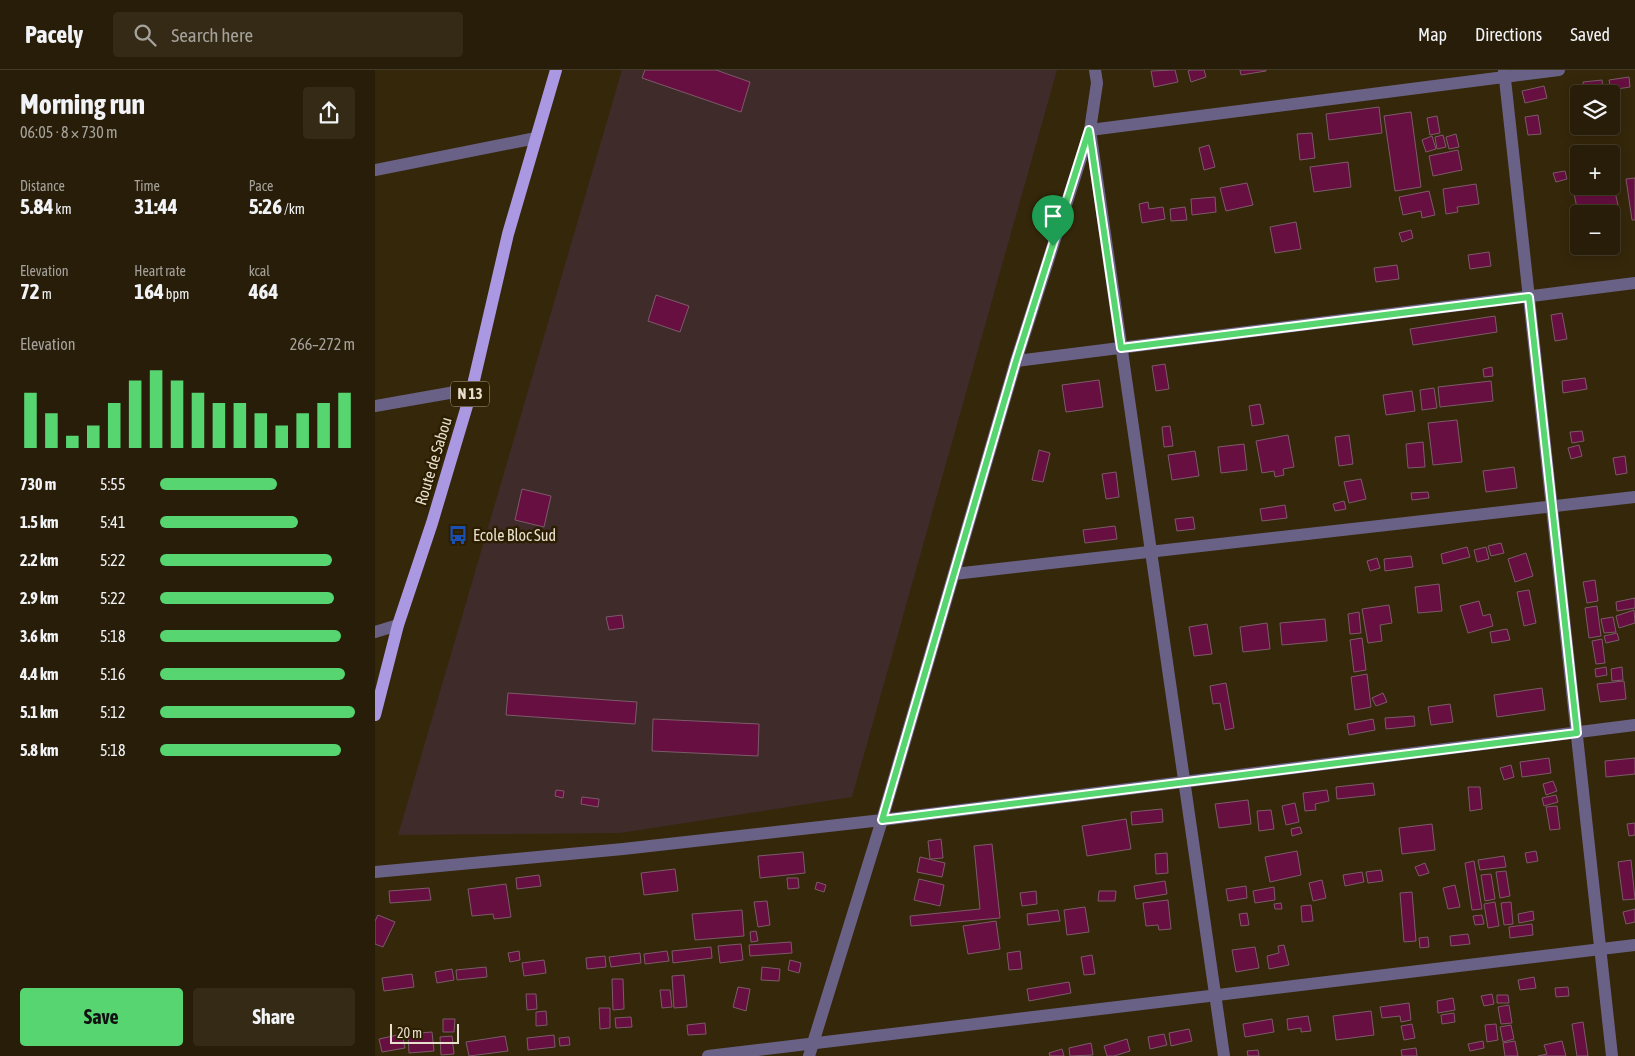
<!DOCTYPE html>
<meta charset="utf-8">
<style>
body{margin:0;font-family:"Asap Condensed",sans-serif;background:#342a16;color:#f1f3f6;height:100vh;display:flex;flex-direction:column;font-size:19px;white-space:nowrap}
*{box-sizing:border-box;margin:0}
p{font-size:16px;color:#a5a29c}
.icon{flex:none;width:28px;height:28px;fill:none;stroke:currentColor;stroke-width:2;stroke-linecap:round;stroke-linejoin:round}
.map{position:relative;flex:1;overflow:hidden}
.side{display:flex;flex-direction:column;background:#281d08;width:375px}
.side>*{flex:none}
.buttons{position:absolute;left:1195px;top:15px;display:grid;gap:10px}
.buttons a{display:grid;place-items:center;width:50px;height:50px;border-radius:5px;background:#281d08;box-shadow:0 2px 12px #0003,0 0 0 1px #443b29;font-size:25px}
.scale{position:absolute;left:15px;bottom:12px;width:69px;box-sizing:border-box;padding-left:5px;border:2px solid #e8dfcf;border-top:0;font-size:14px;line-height:18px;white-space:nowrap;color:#e8dfcf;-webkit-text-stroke:4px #2b1e01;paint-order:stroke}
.pin{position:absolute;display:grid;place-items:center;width:42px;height:42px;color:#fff;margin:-51px -21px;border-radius:50% 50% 50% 0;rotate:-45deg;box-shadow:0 0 5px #0007}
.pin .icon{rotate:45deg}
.round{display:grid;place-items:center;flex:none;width:52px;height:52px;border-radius:5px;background:#342a16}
.head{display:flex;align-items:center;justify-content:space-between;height:85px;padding:0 20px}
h1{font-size:28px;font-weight:700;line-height:38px}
.figures{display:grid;grid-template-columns:repeat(3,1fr);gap:8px;height:85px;padding:5px 20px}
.figures div{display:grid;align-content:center}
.figures b{font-size:21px;font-weight:700}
.figures small{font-size:14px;font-weight:400}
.figures p{font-size:14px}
.chart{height:140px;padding:10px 20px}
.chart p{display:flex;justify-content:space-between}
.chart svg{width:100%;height:90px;margin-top:5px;stroke:#57d570;stroke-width:6}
.primary-button{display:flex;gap:10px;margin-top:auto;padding:10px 20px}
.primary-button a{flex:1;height:58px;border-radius:5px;background:#57d570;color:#111;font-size:20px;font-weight:700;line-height:58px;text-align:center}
.primary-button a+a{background:#342a16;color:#f1f3f6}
ul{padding:0 20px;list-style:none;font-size:16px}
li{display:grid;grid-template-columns:80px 60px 1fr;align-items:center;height:38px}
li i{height:12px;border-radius:6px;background:#57d570}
header{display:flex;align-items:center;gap:30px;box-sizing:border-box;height:70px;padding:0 25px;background:#281d08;border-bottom:1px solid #443b29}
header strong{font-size:24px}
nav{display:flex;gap:28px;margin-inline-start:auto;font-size:18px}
.search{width:350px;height:45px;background:#342a16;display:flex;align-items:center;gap:12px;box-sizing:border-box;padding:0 18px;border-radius:5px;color:#a5a29c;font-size:19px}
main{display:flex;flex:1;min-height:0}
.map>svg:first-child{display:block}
.education{fill:#3f2b2a}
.building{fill:#660f40;stroke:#7c5b69}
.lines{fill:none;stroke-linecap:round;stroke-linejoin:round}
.street{stroke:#6a6286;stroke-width:12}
.primary{stroke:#aa98e3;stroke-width:12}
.route-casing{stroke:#fff;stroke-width:10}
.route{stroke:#57d570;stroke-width:6}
.labels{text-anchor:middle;stroke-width:5;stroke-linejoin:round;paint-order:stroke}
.shield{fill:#2b1e01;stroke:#afa591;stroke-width:1}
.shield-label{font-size:15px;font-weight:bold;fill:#e8dfcf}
.street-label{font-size:16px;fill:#e8dfcf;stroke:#2b1e01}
.poi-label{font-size:16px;fill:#e8dfcf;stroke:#2b1e01;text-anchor:start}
</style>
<header>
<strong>Pacely</strong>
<div class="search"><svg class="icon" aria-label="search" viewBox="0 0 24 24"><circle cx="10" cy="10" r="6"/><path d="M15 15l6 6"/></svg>Search here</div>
<nav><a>Map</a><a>Directions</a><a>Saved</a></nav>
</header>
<main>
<section class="side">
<div class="head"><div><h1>Morning run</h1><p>06:05 · 8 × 730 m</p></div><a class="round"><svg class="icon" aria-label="share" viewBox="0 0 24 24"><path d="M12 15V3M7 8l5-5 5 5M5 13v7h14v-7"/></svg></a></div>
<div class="figures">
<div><p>Distance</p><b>5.84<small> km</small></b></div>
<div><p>Time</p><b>31:44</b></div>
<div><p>Pace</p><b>5:26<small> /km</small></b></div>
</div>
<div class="figures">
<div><p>Elevation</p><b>72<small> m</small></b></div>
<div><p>Heart rate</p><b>164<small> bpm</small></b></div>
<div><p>kcal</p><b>464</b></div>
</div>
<div class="chart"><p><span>Elevation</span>266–272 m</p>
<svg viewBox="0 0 160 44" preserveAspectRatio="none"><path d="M5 44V17M15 44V27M25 44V38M35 44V33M45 44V22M55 44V11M65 44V6M75 44V11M85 44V17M95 44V22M105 44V22M115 44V27M125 44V33M135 44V27M145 44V22M155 44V17"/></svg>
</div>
<ul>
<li><b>730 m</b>5:55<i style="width:60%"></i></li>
<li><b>1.5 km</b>5:41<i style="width:71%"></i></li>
<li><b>2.2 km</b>5:22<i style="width:88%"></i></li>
<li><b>2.9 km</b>5:22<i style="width:89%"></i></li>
<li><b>3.6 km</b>5:18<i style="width:93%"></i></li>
<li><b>4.4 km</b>5:16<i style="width:95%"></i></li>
<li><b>5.1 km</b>5:12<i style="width:100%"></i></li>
<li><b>5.8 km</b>5:18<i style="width:93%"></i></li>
</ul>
<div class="primary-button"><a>Save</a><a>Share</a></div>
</section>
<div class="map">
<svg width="1260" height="986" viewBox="0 0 1260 986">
<rect width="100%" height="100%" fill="#35270a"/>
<polygon class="education" points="247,0 682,0 477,727 245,763 23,765"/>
<g class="building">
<polygon points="270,0 341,0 375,12 366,42 267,8"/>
<polygon points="800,0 803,12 779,17 776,1"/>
<polygon points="816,0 829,0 831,7 816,12 813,1"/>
<polygon points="865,0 891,0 891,1 866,5"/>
<polygon points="1254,7 1255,17 1236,20 1234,10"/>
<polygon points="1227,10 1228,20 1210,23 1208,12"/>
<polygon points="1169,16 1172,28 1150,33 1147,21"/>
<polygon points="1004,37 1007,63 954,70 951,44"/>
<polygon points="1036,42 1046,117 1020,121 1009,46"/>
<polygon points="1163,45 1166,64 1153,65 1150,47"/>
<polygon points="1062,46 1065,63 1055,65 1052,48"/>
<polygon points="937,63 940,88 925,90 922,64"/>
<polygon points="1081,64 1084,77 1074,79 1071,67"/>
<polygon points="1068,65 1071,77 1062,79 1060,67"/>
<polygon points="1057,66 1061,79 1051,82 1047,70"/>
<polygon points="834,75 840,97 829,100 824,78"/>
<polygon points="1083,80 1087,100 1058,106 1054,86"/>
<polygon points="973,92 976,117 939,122 935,97"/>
<polygon points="1190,101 1192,109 1181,112 1178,103"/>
<polygon points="1236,105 1243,135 1203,143 1196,109 1204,107 1204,116 1236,116"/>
<polygon points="1260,108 1260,150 1257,150 1251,109"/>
<polygon points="872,113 878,135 851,141 845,118"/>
<polygon points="1101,114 1104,134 1082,137 1083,142 1071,144 1068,119"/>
<polygon points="1054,121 1060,145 1047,148 1046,141 1028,145 1024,127"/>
<polygon points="840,127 841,142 817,145 816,129"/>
<polygon points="773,132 774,139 788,137 790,149 767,153 764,134"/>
<polygon points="810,137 812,150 796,151 795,139"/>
<polygon points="921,152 926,179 900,183 895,157"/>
<polygon points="1036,160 1038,168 1027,172 1024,163"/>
<polygon points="1114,182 1116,196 1095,199 1093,185"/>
<polygon points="1022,195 1024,209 1001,212 999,198"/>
<polygon points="281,225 314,236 305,262 273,251"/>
<polygon points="1187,243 1192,269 1180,271 1176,245"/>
<polygon points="1120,246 1122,262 1038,275 1035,259"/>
<polygon points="790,294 794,319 781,321 777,296"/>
<polygon points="1117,297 1118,306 1109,307 1108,299"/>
<polygon points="1210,308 1212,319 1188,323 1187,311"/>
<polygon points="724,310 728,337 691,342 687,315"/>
<polygon points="1116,311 1118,331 1065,337 1063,317"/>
<polygon points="1059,318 1062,338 1047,340 1045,320"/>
<polygon points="1037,321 1040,341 1011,345 1008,325"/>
<polygon points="885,334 889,354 877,356 874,336"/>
<polygon points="1082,350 1087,392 1058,395 1053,353"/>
<polygon points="795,356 798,376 789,377 787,357"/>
<polygon points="1207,361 1209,371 1197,373 1195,362"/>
<polygon points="913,365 919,397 908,399 909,405 900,407 899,401 887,403 881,371"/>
<polygon points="974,365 978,394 964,396 960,367"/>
<polygon points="1048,372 1050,397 1033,398 1031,374"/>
<polygon points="869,374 872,400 846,403 843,377"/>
<polygon points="1204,375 1207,386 1196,389 1193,378"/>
<polygon points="664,380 675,383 668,412 657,410"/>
<polygon points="820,381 824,406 797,410 793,385"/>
<polygon points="1250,386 1252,403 1241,405 1238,388"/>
<polygon points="1139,397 1142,418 1111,422 1108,401"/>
<polygon points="741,402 744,427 731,429 727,404"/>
<polygon points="986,409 991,429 974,433 969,412"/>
<polygon points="147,419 176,426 169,457 140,450"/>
<polygon points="1053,422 1054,428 1037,430 1036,423"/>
<polygon points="969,431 971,439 960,441 958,434"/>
<polygon points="910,435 912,448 887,451 885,439"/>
<polygon points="818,447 820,459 802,461 800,449"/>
<polygon points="740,456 742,469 710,473 708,460"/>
<polygon points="1126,473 1129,483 1116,486 1113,476"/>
<polygon points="1092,477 1095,487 1068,494 1066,484"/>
<polygon points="1111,477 1114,489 1102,492 1099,480"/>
<polygon points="1151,483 1158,506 1140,512 1133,489"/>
<polygon points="1036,486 1038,497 1010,501 1009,489"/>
<polygon points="1002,488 1005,498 995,501 992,491"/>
<polygon points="1220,510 1223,531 1212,533 1208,512"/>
<polygon points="1064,514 1067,541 1043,543 1040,517"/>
<polygon points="1154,520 1161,553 1149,556 1142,522"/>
<polygon points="1260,528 1260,538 1242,541 1241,532"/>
<polygon points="1104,531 1108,546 1115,544 1118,556 1093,563 1085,536"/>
<polygon points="1014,535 1017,553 1005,555 1007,571 993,573 987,539"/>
<polygon points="1222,536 1226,566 1214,568 1210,538"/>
<polygon points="1259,540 1260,553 1244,558 1241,546"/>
<polygon points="984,542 986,563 975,564 973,544"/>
<polygon points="247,545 249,558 234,560 231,547"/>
<polygon points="1238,547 1241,562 1229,563 1226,549"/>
<polygon points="950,549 952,571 907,575 905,553"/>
<polygon points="892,553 895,579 868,582 865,557"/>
<polygon points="832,554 837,584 819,586 814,557"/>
<polygon points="1132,559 1135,570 1117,573 1115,562"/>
<polygon points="1242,563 1244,570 1231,573 1229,566"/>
<polygon points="987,568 991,600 979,602 975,570"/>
<polygon points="1227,569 1230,593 1221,594 1217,571"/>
<polygon points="1231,597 1232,605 1221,607 1220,599"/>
<polygon points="1247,597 1248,610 1237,611 1236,599"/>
<polygon points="992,604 996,637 980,640 976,607"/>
<polygon points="1249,611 1251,629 1225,632 1222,614"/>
<polygon points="851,613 859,658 850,660 845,633 838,634 835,616"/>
<polygon points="1167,618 1170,640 1122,647 1119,625"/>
<polygon points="133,623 262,632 260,654 131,645"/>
<polygon points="1008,623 1012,632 1001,636 997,628"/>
<polygon points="1075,634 1078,652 1056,655 1053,637"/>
<polygon points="1039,646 1040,656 1011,659 1010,648"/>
<polygon points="278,649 384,654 383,686 277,681"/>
<polygon points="998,649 1000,660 974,665 972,654"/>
<polygon points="1174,688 1176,703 1147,707 1145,692"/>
<polygon points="1260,688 1260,704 1231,707 1230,691"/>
<polygon points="1136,695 1139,707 1129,710 1125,698"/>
<polygon points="1178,711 1182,721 1171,725 1168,714"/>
<polygon points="998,713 1000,725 962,729 961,717"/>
<polygon points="1093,717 1105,717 1107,739 1095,741"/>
<polygon points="181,720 189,721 188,728 180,726"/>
<polygon points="952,720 954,731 940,734 941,740 930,741 928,723"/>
<polygon points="1181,725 1183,732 1169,736 1167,728"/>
<polygon points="207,727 224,729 223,737 206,734"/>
<polygon points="873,730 876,754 844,758 840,734"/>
<polygon points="920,733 924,752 911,755 907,736"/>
<polygon points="1182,736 1185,759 1175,760 1171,737"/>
<polygon points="787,739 788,752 757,755 756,742"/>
<polygon points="896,740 899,759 884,761 882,741"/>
<polygon points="751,749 756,779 712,786 707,756"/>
<polygon points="1260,753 1260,765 1254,766 1252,754"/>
<polygon points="1057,754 1060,780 1027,784 1024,758"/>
<polygon points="925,757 927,763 917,766 916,759"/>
<polygon points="566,769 568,788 555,789 553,771"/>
<polygon points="617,774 625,848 536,856 535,846 605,839 599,776"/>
<polygon points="922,781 926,805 895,812 890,787"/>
<polygon points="1161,781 1163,791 1152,793 1150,783"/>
<polygon points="428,782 430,803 385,808 383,786"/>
<polygon points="792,783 793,803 781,804 780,784"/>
<polygon points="1129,786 1131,797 1105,800 1103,790"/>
<polygon points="545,787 570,793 567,807 542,802"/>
<polygon points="1256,790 1260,829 1248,830 1243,792"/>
<polygon points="1099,791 1107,839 1097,840 1090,793"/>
<polygon points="1050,793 1054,803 1044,806 1040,797"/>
<polygon points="300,799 303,821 269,825 266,803"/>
<polygon points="1006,800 1008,811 993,813 991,802"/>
<polygon points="1131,801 1135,826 1125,828 1121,802"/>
<polygon points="987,802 989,812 970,816 968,805"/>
<polygon points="1116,804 1120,829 1110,831 1106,805"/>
<polygon points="164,805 166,816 142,819 141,808"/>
<polygon points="412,808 423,808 424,818 413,819"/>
<polygon points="544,809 569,815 565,836 539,830"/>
<polygon points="947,810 951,828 938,831 934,813"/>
<polygon points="790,811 792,824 761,829 759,816"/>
<polygon points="442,812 451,815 449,822 440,819"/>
<polygon points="131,814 136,847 119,849 118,844 97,846 93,819"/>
<polygon points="1080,815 1085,837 1073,839 1068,818"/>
<polygon points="871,816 872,828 853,831 851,819"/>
<polygon points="899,817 900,830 880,833 878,821"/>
<polygon points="54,818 56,830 15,833 14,821"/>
<polygon points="661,821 662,834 647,836 645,823"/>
<polygon points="724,821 741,821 740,831 723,831"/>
<polygon points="1037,822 1041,871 1029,872 1025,823"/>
<polygon points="793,830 796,859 784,860 783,855 771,856 768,833"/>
<polygon points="392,831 395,855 383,857 379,832"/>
<polygon points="1120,832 1124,856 1113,858 1109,834"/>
<polygon points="1136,832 1138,854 1129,855 1126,833"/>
<polygon points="906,833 907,839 900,839 899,834"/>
<polygon points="936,835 938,851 927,852 926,836"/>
<polygon points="710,837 714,862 692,865 689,840"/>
<polygon points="1260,839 1260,852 1251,854 1248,842"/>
<polygon points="367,840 369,866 320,870 317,844"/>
<polygon points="683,840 685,851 653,855 652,844"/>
<polygon points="1158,841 1159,850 1144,853 1143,844"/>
<polygon points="872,843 874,855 866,856 864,844"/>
<polygon points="3,845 20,852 8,877 0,874 0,851"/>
<polygon points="1107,845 1109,854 1100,855 1098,846"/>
<polygon points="621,851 625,879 593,884 588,856"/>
<polygon points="1157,854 1158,865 1135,868 1134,857"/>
<polygon points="381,861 383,871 376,872 375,862"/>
<polygon points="1093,864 1095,874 1076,876 1075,866"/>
<polygon points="1053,867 1054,877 1045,878 1044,868"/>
<polygon points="416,872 417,883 375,886 374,875"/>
<polygon points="366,874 368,890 345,893 343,876"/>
<polygon points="909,875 914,895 894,899 892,886 904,883 903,876"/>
<polygon points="336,877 337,888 298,893 297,881"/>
<polygon points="880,877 884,898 861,902 857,880"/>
<polygon points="144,881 145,890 135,892 133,883"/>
<polygon points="292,881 294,891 270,894 269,884"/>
<polygon points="645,881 647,899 634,900 632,883"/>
<polygon points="265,883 266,893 236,897 234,887"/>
<polygon points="717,885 720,904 709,905 706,887"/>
<polygon points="230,886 231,897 212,899 211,888"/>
<polygon points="169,890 171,903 149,906 147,893"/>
<polygon points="415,890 426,893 424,903 413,900"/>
<polygon points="111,897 112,907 82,910 81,900"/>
<polygon points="387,897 405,899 404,911 386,910"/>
<polygon points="77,899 79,910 62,913 60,902"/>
<polygon points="37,904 39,917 9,921 7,908"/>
<polygon points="309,905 312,937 299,938 297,906"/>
<polygon points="1159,907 1161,918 1145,920 1143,910"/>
<polygon points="237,909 248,909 249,939 238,940"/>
<polygon points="694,912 696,923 654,931 652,919"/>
<polygon points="363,917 375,919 371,941 358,937"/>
<polygon points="1193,917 1194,926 1181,927 1180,918"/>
<polygon points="285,920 295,920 297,937 287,938"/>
<polygon points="151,924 161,924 162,939 152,940"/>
<polygon points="1117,924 1119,934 1109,936 1106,926"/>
<polygon points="1122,925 1133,925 1134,933 1122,933"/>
<polygon points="1078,928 1080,940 1063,943 1062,931"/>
<polygon points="1034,933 1036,950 1026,952 1025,946 1007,948 1005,937"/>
<polygon points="1134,935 1137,953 1126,954 1123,937"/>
<polygon points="224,938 235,938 235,958 225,959"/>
<polygon points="171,941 172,955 161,956 161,942"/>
<polygon points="996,941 999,965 961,970 958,946"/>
<polygon points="1079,943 1080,952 1067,954 1066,945"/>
<polygon points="933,946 936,961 926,962 926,958 913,960 912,949"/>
<polygon points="256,947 257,957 241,958 240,948"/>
<polygon points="68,949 80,949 79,962 68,962"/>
<polygon points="897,949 899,962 870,967 868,954"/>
<polygon points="1208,952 1213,986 1202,986 1197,954"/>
<polygon points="330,953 331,964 313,965 312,955"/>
<polygon points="1037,954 1040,968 1029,970 1026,956"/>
<polygon points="1121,954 1123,970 1112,972 1110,955"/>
<polygon points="1136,955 1139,969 1128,972 1125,957"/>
<polygon points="814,959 817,971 796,976 794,963"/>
<polygon points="57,962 59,981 34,983 33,964"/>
<polygon points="27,964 30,978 7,982 4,969"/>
<polygon points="789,964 792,975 775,979 773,967"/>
<polygon points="179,965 180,977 153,980 152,968"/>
<polygon points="77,966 79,984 66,985 65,967"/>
<polygon points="130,966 133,981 94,986 91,972"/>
<polygon points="194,967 195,975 185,976 184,968"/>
<polygon points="752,969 755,981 739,986 732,986 729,976"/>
<polygon points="1108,971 1109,978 1095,981 1093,974"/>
<polygon points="1140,971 1143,986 1130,986 1128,973"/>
<polygon points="1187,971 1191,986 1163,986 1172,984 1169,975"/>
<polygon points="716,973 718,985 695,986 694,978"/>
<polygon points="1041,978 1042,986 1027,986 1026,980"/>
<polygon points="687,979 689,986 675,986 674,983"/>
<polygon points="883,980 884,986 873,986 872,981"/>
</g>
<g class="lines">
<g class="street">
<polyline points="720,0 722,13 715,60 849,986"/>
<polyline points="1129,0 1237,986"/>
<polyline points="0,100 161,68"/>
<polyline points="641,291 1260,213"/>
<polyline points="0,336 97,319"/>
<polyline points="579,504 1260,427"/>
<polyline points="0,562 23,555"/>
<polyline points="0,802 248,779 507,750 1260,655"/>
<polyline points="333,986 1260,875"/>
<polyline points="434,986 507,750 641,291 715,60 1184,0"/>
</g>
<polyline class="primary" points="0,645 23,555 57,453 97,319 133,164 181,0"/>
</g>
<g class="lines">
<g class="route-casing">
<polygon id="route" points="714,60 746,278 1154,227 1202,663 507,750 641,291"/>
</g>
<use href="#route" class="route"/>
</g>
<defs>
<g id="bus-bare" transform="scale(1.5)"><path d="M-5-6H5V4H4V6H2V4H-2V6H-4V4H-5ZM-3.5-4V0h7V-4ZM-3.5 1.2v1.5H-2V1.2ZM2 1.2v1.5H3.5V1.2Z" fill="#1a4fb4" stroke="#2b1e01" stroke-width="2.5" paint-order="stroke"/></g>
</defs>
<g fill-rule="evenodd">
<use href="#bus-bare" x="83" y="465"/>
</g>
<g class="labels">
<rect class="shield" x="76" y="311.5" width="38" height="25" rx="4"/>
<g class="shield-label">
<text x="95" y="329">N 13</text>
</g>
<g class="street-label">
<text transform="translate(58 391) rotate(-73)" y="6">Route de Sabou</text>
</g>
<g class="poi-label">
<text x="98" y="471">Ecole Bloc Sud</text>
</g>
</g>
</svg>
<div class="buttons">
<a><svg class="icon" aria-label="layers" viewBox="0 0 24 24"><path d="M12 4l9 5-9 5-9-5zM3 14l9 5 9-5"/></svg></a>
<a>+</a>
<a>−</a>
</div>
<div class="scale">20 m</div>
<div class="pin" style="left:678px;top:176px;background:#1e9e55"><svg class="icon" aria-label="arrive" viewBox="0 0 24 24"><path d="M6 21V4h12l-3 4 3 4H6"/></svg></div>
</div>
</main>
